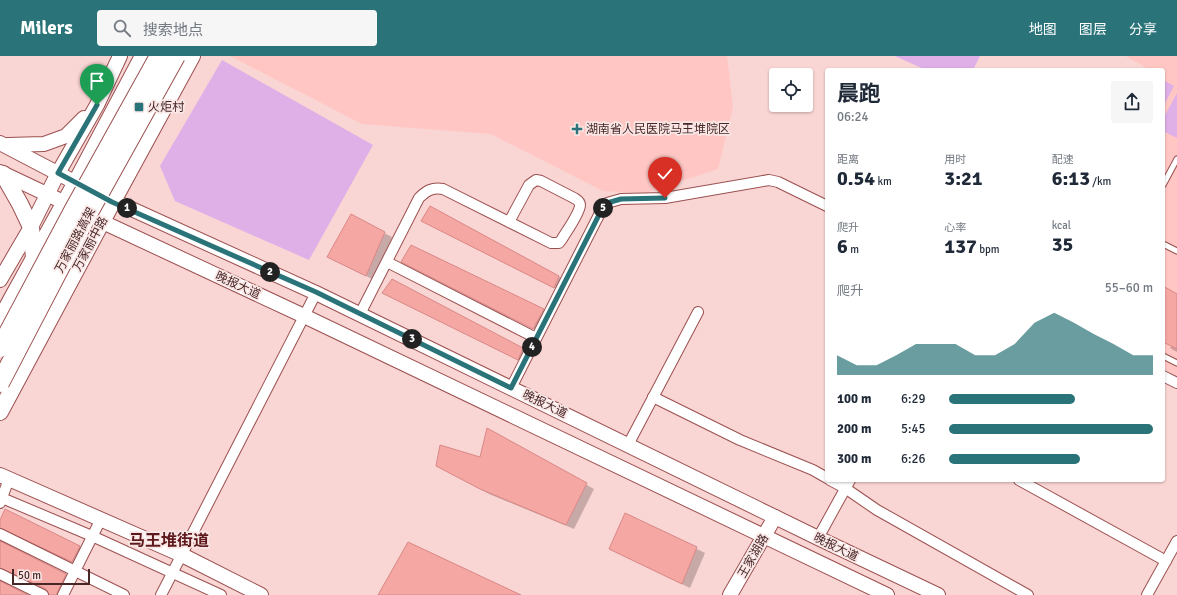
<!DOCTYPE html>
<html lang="zh">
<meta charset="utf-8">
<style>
body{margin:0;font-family:Signika,"Noto Sans SC",sans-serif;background:#f6f6f7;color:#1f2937;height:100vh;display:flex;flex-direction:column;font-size:15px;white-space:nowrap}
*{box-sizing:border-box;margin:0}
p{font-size:13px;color:#747a83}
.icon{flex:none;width:22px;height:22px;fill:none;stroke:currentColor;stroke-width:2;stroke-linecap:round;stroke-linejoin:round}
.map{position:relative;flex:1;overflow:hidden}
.panel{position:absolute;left:825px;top:12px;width:340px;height:414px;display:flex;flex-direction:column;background:#fff;border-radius:4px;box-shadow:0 1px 3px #0004}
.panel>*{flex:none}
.controls{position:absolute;left:769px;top:12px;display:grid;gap:8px}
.controls a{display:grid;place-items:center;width:44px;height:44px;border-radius:4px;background:#fff;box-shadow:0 1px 3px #0004;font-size:20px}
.scale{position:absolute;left:12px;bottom:10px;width:78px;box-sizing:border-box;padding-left:4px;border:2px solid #472626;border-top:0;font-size:11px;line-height:14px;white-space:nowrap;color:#472626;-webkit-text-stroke:3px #f9e7e6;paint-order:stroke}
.pin{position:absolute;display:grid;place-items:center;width:34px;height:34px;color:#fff;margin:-41px -17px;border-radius:50% 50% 50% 0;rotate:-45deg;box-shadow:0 0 4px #0007}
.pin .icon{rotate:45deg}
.km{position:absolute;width:20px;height:20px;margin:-10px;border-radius:50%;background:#222;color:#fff;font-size:11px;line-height:20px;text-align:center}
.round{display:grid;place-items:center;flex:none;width:42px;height:42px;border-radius:4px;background:#f6f6f7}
.summary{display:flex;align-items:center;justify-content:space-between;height:68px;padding:0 12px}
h1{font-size:22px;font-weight:700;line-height:30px}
.metrics{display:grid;grid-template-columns:repeat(3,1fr);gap:6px;height:68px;padding:4px 12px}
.metrics div{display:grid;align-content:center}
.metrics b{font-size:20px;font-weight:700}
.metrics small{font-size:11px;font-weight:400}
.metrics p{font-size:11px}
.chart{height:112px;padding:8px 12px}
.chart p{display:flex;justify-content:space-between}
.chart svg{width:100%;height:72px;margin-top:4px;fill:#2a7479;opacity:.7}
ul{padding:0 12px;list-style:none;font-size:13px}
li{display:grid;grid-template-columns:64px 48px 1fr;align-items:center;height:30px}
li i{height:10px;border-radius:5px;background:#2a7479}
header{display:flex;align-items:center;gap:24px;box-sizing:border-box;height:56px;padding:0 20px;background:#2a7479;color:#fff}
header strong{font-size:19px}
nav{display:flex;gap:22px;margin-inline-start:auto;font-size:14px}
.search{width:280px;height:36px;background:#f6f6f7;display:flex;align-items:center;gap:10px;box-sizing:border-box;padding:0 14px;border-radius:4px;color:#747a83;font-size:15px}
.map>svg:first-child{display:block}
.built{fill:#ffc6c3}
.green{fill:#dfafe8}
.shadow{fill:#0003}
.building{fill:#f5a7a4;stroke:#d98886}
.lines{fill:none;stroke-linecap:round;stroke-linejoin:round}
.lane-casing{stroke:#9b504f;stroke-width:7}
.street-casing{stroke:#9b504f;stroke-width:12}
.secondary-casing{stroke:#9b504f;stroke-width:16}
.primary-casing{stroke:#9b504f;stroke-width:18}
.lane{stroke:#fff;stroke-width:5}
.street{stroke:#fff;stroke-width:10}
.secondary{stroke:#fff;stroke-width:14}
.primary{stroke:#fff;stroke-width:16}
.highway-bridge-casing{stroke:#9b504f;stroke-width:20;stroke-linecap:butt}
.highway-bridge{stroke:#fff;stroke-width:18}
.route-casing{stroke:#fff;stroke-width:8}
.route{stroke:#2a7479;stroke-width:5}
.poi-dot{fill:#2a7479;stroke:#f9e7e6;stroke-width:1.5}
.labels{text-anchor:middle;stroke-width:3.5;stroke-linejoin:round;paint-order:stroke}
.poi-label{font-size:12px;fill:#472626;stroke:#f9e7e6;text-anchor:start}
.street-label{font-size:12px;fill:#472626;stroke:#f9e7e6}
.district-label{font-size:16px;font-weight:bold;fill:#5e191d;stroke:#f9e7e6}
</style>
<header>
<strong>Milers</strong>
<div class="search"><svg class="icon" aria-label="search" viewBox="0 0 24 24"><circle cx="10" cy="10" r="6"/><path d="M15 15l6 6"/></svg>搜索地点</div>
<nav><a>地图</a><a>图层</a><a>分享</a></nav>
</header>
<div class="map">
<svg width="1177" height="539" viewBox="0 0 1177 539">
<rect width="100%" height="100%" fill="#f9d5d3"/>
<g class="built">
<polygon points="230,0 727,0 733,51 718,113 645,137 603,135 491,78 362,68"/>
<polygon points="1126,0 1177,0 1177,320 1163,312 1163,14 1150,14"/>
</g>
<g class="green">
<polygon points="895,0 980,0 973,14 926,14"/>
<polygon points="222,4 373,89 309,204 175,145 160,110"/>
<polygon points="1163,24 1174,30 1163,51"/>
<polygon points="1177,37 1177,82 1163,75 1163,63"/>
</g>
<g class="shadow">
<polygon points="430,151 567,225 563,236 430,169"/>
<polygon points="384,177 392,181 374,224 336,205"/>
<polygon points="410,210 543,254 551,259 542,277"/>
<polygon points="392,224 531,298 526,307 383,237"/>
<polygon points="1163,231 1177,239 1177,296 1170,292 1172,290 1163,285"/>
<polygon points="487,374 594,433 574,473 489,438 437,409 481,402"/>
<polygon points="6,455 88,495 80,510 12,476 8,476 4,478 0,475 0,466"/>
<polygon points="625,458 705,497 690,532 618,497"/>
<polygon points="0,482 2,483 2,487 55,539 50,539 48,534 12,516 8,516 2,519 1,524 4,528 26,539 0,539"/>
</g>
<g class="building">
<polygon points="430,150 559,220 554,232 421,165"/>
<polygon points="351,158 385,176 366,220 327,201"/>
<polygon points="411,189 544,253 533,273 401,206"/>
<polygon points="392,223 523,292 518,304 382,237"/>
<polygon points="1163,230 1177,238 1177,293 1163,286"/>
<polygon points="487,372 587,427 566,469 480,433 436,410 440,389 480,401"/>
<polygon points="5,453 80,490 72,506 0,472 0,464"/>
<polygon points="625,457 697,491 682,528 609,493"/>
<polygon points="0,485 66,518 56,539 49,539 46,533 0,512"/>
<polygon points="408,486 521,539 378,539"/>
<polygon points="0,525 28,539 0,539"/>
</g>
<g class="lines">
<g class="lane-casing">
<g id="lane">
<polyline points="1163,129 1177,103"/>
<polyline points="1163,188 1177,195"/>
<polyline points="1163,300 1177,307"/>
</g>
</g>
<g class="street-casing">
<g id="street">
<polyline points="387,206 536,282"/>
<path d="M 360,258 L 419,142 C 426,135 432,131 443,133 L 551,187 L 559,187 L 562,183 C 566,176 580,157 580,149 C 580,145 577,144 574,142 L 541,125 L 536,124 L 529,129 L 509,166"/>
<polyline points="1163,320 1177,327"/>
<polyline points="511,332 602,153 607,147 621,143 665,142 769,124 778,126 827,150"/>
<polyline points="653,341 740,384 813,414 827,422"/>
<polyline points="628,389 698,256"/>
<polyline points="830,424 845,432 877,454 1028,539"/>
<polyline points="1019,424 1166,505"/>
<polyline points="2,442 92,480 221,539"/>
<polyline points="0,447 9,423"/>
<polyline points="0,478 124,539"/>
<polyline points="818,482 850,424"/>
<polyline points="0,518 43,539"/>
<polyline points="63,539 101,463"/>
<polyline points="161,539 316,237"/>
<polyline points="1147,539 1177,485"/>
</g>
</g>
<g class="secondary-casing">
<g id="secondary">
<polyline points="0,87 84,131"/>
<polyline points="8,89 44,88 66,80 84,62"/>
<polyline points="0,116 74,151"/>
<polyline points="103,140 316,237 818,482 938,539"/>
<polyline points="92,161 304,260 887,539"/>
<polyline points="0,224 31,171 58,117 97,49 120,0"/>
<polyline points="0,419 182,499 261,539"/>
<polyline points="730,539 775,461"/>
</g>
</g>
<g class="primary-casing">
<g id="primary">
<polyline points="3,118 20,148 31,171 34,202"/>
<polyline points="0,264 76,126 143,0"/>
<polyline points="0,356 113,145 192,0"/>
</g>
</g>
<use href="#lane" class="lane"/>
<use href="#street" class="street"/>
<use href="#secondary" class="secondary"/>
<use href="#primary" class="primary"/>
<g class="highway-bridge-casing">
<g id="highway-bridge">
<polyline points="0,292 74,153 159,0"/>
<polyline points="0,327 87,160 176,0"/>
</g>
</g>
<use href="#highway-bridge" class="highway-bridge"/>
</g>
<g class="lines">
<g class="route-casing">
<polyline id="route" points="97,49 58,117 112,146 316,236 511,332 602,153 607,147 621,143 665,142"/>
</g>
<use href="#route" class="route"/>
</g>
<g class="poi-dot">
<rect x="134" y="46" width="10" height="10" rx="2"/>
<path d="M575 67h4v4h4v4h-4v4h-4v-4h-4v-4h4z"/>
</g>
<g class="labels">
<g class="poi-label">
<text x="148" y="55">火炬村</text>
<text x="586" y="77">湖南省人民医院马王堆院区</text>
</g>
<g class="street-label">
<text transform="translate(75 184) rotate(-62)" y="4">万家丽路高架</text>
<text transform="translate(90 188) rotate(-62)" y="4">万家丽中路</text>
<text transform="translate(238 229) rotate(25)" y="4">晚报大道</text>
<text transform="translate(545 348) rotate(26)" y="4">晚报大道</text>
<text transform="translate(836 491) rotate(26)" y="4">晚报大道</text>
<text transform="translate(753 500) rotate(-60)" y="4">王家湖路</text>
</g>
<g class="district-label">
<text x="169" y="490">马王堆街道</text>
</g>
</g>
</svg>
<div class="controls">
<a><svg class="icon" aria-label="locate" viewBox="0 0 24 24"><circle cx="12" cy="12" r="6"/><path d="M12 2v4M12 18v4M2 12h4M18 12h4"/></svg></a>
</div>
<div class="scale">50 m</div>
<div class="pin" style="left:97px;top:49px;background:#1e9e55"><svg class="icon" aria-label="arrive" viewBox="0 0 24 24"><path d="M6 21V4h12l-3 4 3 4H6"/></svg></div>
<div class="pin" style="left:665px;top:142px;background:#d93025"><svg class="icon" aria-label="check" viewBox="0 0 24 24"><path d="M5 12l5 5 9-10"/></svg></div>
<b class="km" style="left:127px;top:152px">1</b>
<b class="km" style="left:270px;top:216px">2</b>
<b class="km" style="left:412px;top:283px">3</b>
<b class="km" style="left:532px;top:291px">4</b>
<b class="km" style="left:603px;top:152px">5</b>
<section class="panel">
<div class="summary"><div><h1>晨跑</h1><p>06:24</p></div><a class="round"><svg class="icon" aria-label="share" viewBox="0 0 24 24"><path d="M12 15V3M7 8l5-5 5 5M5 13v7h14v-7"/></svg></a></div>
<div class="metrics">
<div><p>距离</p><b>0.54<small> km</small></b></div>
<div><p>用时</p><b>3:21</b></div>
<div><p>配速</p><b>6:13<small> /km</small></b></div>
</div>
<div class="metrics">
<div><p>爬升</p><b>6<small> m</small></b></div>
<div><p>心率</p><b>137<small> bpm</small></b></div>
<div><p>kcal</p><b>35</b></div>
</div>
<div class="chart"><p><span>爬升</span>55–60 m</p>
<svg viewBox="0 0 160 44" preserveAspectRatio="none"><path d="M0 44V32L10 38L20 38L30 32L40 25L50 25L60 25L70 32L80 32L90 25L100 12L110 6L120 12L130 19L140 25L150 32L160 32V44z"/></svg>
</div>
<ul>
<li><b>100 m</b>6:29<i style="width:62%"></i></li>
<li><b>200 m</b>5:45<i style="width:100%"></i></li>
<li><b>300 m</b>6:26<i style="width:64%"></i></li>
</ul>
</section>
</div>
